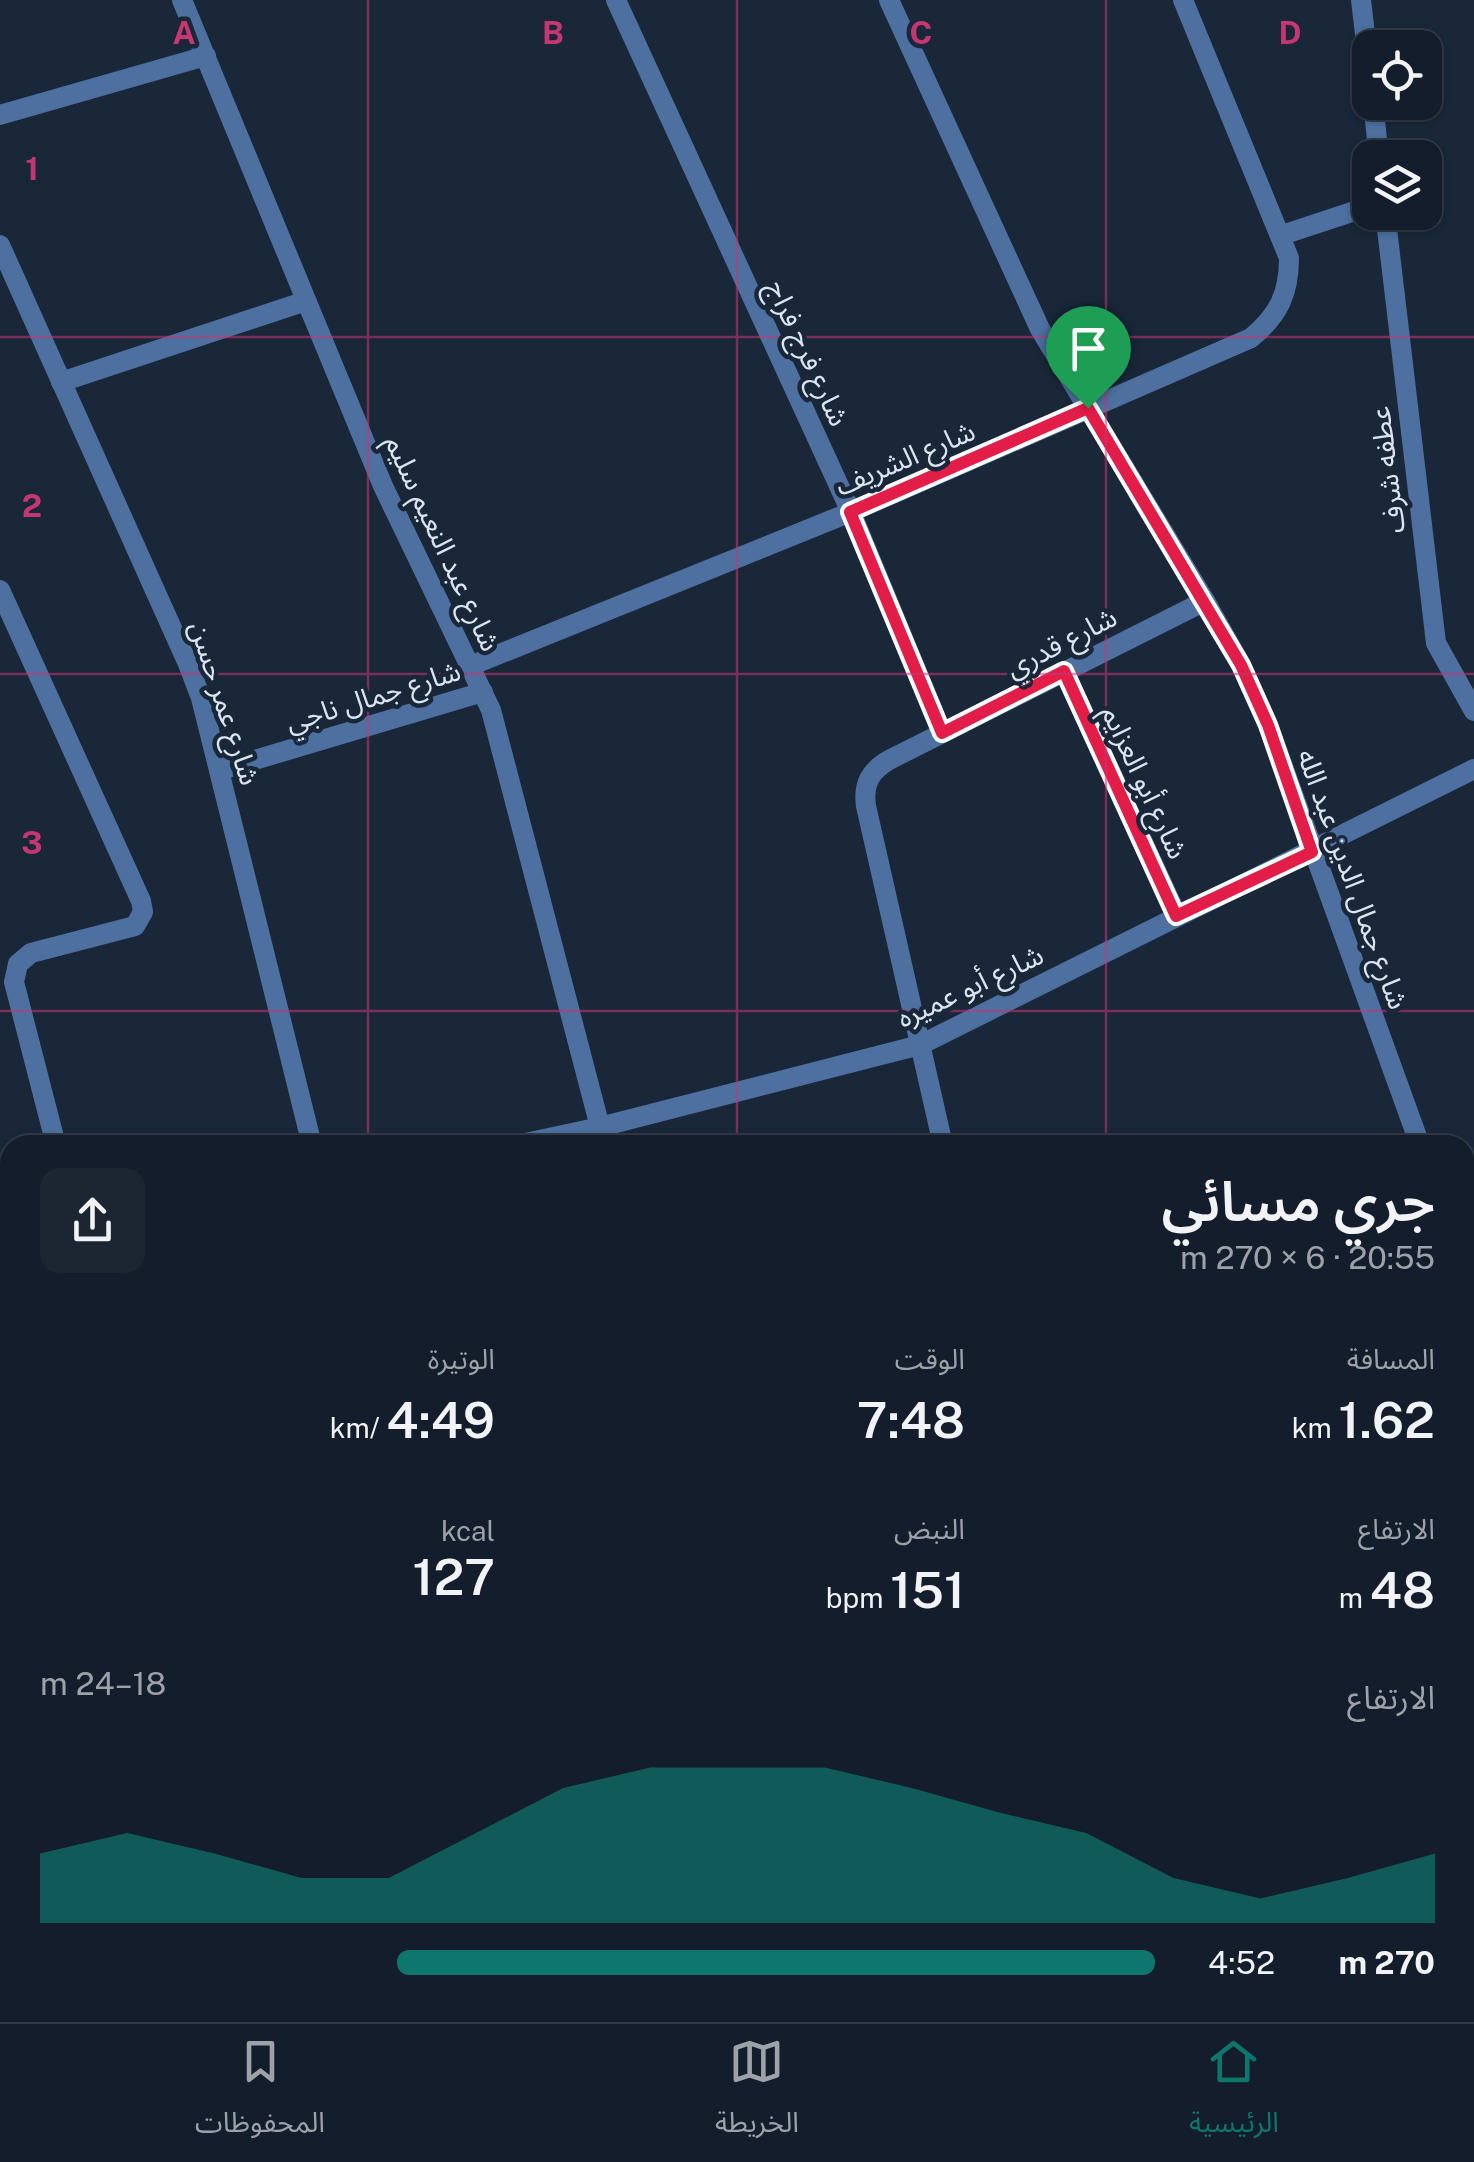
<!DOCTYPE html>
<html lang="ar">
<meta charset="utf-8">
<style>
body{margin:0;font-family:"Public Sans","Noto Sans Arabic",sans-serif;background:#1c2633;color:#f1f3f6;direction:rtl;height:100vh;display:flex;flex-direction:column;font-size:38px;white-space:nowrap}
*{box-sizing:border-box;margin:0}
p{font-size:32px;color:#9da2a9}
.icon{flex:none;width:55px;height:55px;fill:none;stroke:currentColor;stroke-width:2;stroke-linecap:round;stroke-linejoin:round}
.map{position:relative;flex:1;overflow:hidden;direction:ltr}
.drawer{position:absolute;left:0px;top:1135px;width:1475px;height:888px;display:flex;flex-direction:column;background:#131d2b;border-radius:30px 30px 0 0;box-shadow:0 2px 8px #0004,0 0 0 2px #323b47;direction:rtl}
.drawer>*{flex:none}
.buttons{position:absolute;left:1352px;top:30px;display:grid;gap:20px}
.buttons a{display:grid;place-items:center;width:90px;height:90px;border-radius:20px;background:#131d2b;box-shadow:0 2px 8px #0004,0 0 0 2px #323b47;font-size:50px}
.pin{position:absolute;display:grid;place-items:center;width:85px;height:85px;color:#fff;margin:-102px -42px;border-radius:50% 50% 50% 0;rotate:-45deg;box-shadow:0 0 10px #0007}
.pin .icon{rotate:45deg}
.round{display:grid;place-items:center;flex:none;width:105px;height:105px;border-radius:20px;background:#1c2633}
.summary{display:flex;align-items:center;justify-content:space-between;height:170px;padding:0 40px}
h1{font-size:55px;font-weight:600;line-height:75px}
.metrics{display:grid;grid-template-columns:repeat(3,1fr);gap:15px;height:170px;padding:10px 40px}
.metrics div{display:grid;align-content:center}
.metrics b{font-size:50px;font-weight:600}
.metrics small{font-size:28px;font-weight:400}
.metrics p{font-size:28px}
.chart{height:280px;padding:20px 40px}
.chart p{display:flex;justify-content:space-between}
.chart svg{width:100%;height:180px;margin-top:10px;fill:#0f766e;opacity:.7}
ul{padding:0 40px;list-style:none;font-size:32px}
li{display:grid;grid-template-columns:160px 120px 1fr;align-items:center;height:75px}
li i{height:25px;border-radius:12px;background:#0f766e}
.dock{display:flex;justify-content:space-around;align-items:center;height:140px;border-top:2px solid #323b47;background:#131d2b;font-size:28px;color:#9da2a9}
.dock a{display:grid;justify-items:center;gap:5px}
.dock .on{color:#0f766e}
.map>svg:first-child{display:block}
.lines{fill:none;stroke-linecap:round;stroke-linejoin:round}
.lane{stroke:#4d70a0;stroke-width:20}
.street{stroke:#4d70a0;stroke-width:20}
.secondary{stroke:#6199e6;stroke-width:20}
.route-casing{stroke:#fff;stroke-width:20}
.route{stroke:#e11d48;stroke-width:12}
.grid{fill:none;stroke:#c63772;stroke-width:2.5;stroke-opacity:0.55}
.labels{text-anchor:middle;stroke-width:9;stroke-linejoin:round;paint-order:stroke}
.street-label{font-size:28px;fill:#dbe4f1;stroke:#192739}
.grid-label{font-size:32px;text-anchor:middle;font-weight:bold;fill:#c63772;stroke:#192739;stroke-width:9;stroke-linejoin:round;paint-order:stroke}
</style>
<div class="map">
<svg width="1474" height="2022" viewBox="0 0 1474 2022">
<rect width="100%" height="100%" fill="#192739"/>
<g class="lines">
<polyline class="lane" points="1465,1989 1472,2022"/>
<g class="street">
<polyline points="182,0 383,486 491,710 600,1127"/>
<polyline points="616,0 851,512 942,733"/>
<polyline points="889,0 1040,329 1205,601 1241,665 1268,725 1420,1145"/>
<polyline points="1361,0 1370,77"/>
<polyline points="1373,102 1379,158"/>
<polyline points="0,115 206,56"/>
<polyline points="1385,212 1436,643 1474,711"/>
<polyline points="1282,235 1370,206"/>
<polyline points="0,245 188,664 201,698 312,1145"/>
<polyline points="61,382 306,301"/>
<polyline points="0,590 141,901 143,912 135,926 31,953 18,964 14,982 56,1145"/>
<path d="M 470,666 L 851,512 L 1251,338 C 1279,315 1289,293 1289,258 L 1183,0"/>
<polyline points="1064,671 1177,916"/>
<polyline points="221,770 483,692"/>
<polyline points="516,1145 600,1127 920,1045 1474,769"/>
<path d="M 943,1145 L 866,806 C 863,784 870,771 889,760 L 1205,601"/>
<polyline points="1465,1268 1474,1293"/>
<polyline points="0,1281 10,1278"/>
<polyline points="0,1424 10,1422"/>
<polyline points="0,1618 10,1614"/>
<polyline points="0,1751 10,1747"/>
</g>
<g class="secondary">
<polyline points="1465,1378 1474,1374"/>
<polyline points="1465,1420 1474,1417"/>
<polyline points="1465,1483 1474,1479"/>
<polyline points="1465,1542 1474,1538"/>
<polyline points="66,2022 90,2012"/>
<polyline points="186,2022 221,2012"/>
<polyline points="261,2022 262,2012"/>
<polyline points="330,2022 350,2012"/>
<polyline points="522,2022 539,2012"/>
</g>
</g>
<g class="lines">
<g class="route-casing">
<polygon id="route" points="1088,408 1241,665 1268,725 1312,852 1176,916 1064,671 942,733 850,512"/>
</g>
<use href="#route" class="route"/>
</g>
<path class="grid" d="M 368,0 L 368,1145M 737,0 L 737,1145M 1106,0 L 1106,1145M 0,337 L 1474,337M 0,674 L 1474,674M 0,1011 L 1474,1011M 0,1348 L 10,1348M 1465,1348 L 1474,1348M 0,1685 L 10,1685M 1465,1685 L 1474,1685M 368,2012 L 368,2022M 737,2012 L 737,2022M 1106,2012 L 1106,2022"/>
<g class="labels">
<g class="street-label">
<text transform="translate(808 353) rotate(65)" y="10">شارع فرج فراج</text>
<text transform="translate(905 458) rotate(-23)" y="10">شارع الشريف</text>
<text transform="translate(1387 470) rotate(-97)" y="10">عطفه شرف</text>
<text transform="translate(443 543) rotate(65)" y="10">شارع عبد النعيم سليم</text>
<text transform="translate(1061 642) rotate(-27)" y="10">شارع قدري</text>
<text transform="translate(373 696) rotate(-17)" y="10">شارع جمال ناجي</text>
<text transform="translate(225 703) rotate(72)" y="10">شارع عمر حسن</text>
<text transform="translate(1145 782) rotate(65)" y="10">شارع أبو العزايم</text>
<text transform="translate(1353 879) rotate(70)" y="10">شارع جمال الدين عبد الله</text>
<text transform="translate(970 986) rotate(-25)" y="10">شارع أبو عميره</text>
</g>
</g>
<g class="grid-label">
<text x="184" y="44">A</text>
<text x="553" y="44">B</text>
<text x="921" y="44">C</text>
<text x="1290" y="44">D</text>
<text x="32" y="180">1</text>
<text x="32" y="517">2</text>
<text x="32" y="854">3</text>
</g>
</svg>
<div class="buttons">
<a><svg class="icon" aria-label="locate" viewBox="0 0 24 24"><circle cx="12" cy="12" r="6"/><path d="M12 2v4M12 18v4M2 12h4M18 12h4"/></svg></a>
<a><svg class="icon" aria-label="layers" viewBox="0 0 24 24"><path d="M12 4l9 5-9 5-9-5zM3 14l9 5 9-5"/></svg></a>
</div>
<div class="pin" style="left:1088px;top:408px;background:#1e9e55"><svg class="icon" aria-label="arrive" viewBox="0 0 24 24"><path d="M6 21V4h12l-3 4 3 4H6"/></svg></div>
<section class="drawer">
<div class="summary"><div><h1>جري مسائي</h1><p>20:55 · 6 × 270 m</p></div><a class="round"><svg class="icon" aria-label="share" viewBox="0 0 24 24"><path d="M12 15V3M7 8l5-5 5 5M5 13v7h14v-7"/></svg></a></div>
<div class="metrics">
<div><p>المسافة</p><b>1.62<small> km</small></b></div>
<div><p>الوقت</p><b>7:48</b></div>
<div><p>الوتيرة</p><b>4:49<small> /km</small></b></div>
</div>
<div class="metrics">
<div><p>الارتفاع</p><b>48<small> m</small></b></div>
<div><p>النبض</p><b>151<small> bpm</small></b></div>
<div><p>kcal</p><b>127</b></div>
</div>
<div class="chart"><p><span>الارتفاع</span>18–24 m</p>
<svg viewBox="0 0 160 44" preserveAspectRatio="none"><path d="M0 44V27L10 22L20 27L30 33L40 33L50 22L60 11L70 6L80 6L90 6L100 11L110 17L120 22L130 33L140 38L150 33L160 27V44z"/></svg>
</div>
<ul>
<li><b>270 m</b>4:52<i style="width:68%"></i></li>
</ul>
</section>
</div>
<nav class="dock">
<a class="on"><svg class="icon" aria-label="home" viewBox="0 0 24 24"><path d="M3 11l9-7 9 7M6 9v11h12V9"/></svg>الرئيسية</a>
<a><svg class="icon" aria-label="map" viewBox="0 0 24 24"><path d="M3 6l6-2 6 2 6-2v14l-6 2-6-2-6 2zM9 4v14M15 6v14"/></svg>الخريطة</a>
<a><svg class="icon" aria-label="saved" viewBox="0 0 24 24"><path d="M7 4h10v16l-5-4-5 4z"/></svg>المحفوظات</a>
</nav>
